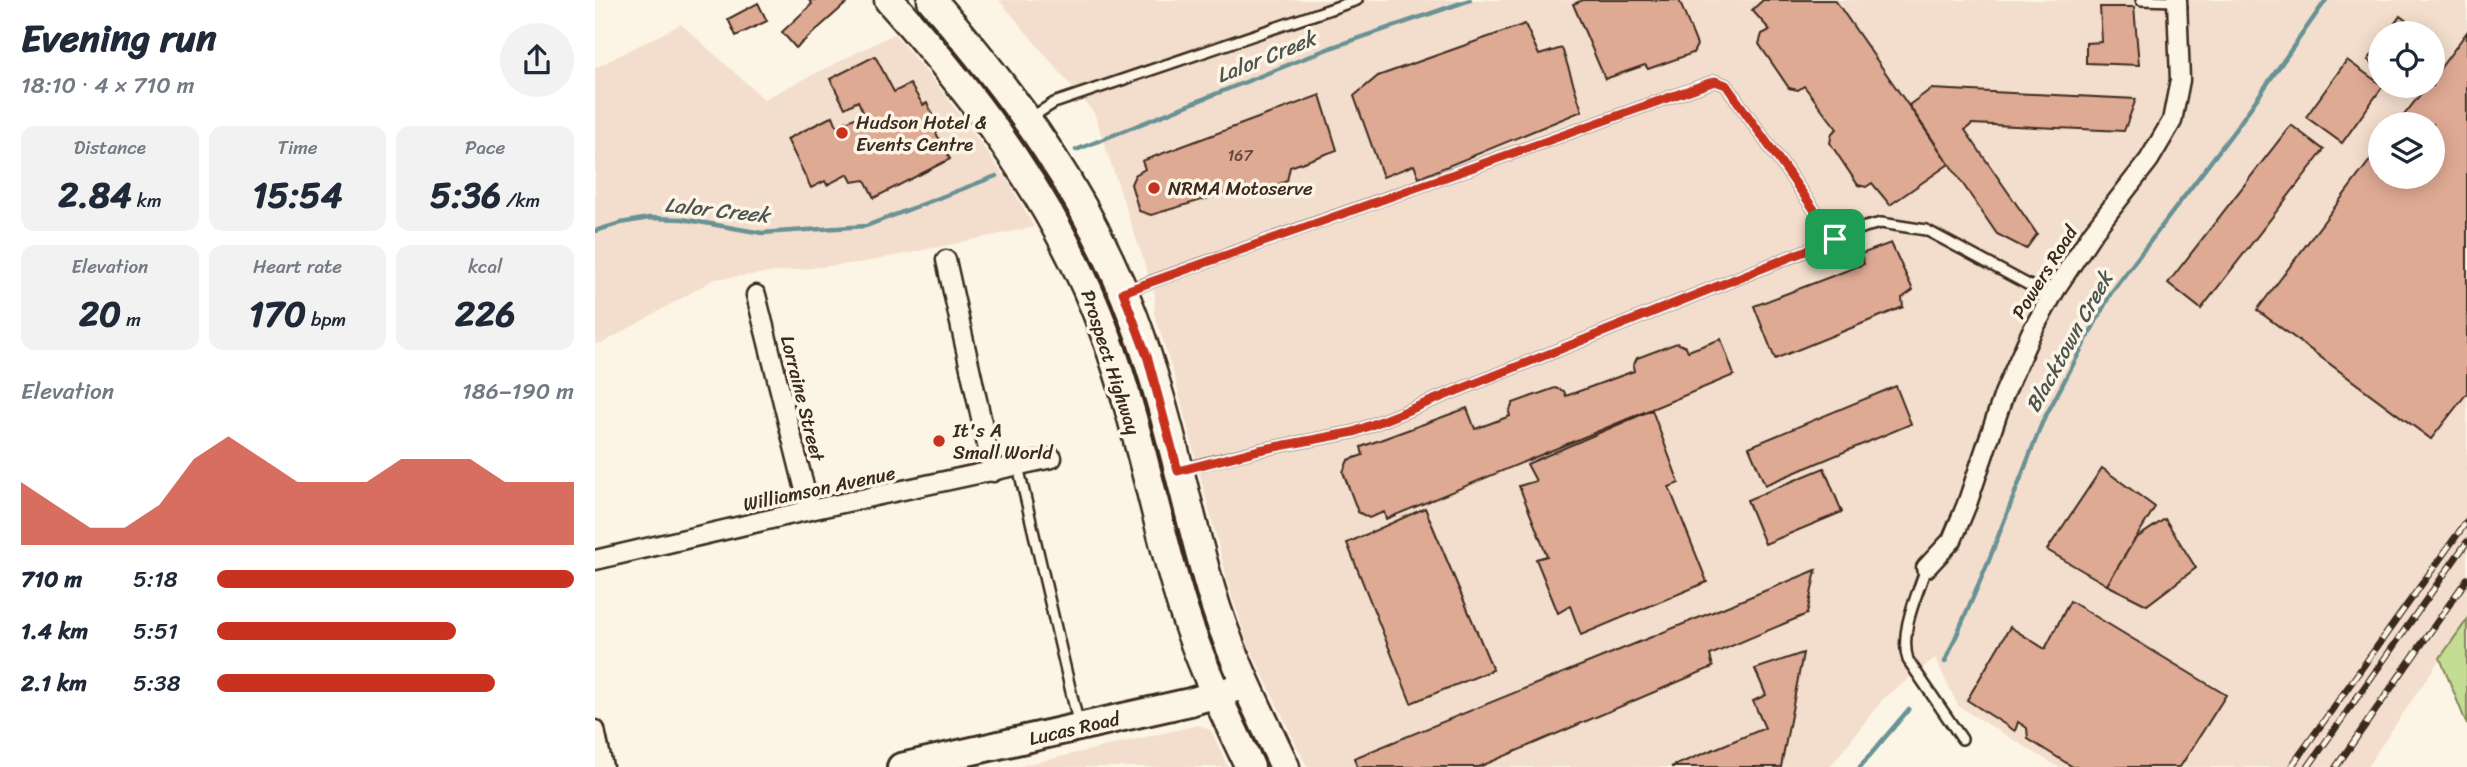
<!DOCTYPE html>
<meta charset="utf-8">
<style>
body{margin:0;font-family:Sriracha,sans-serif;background:#f2f2f3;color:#1f2937;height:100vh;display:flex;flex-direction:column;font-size:26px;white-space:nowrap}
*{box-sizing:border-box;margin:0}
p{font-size:23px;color:#747a83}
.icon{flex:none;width:38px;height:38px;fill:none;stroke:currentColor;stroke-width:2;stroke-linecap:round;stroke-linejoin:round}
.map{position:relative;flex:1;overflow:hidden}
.side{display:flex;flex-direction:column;background:#fff;width:595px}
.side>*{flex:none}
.fabs{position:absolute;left:1773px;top:21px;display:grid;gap:14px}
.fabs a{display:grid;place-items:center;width:77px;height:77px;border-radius:50%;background:#fff;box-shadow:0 4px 18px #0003;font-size:35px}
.pin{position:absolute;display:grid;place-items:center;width:60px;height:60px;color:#fff;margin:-30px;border-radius:14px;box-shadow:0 4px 10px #0006}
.round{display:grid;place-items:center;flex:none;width:74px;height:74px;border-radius:37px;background:#f2f2f3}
.summary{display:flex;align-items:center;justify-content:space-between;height:119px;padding:0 21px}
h1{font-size:38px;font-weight:700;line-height:52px}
.metrics{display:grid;grid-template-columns:repeat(3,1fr);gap:10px;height:119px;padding:7px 21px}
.metrics div{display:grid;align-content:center;border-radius:14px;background:#f2f2f3;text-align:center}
.metrics b{font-size:35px;font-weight:700}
.metrics small{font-size:19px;font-weight:400}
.metrics p{font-size:19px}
.chart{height:196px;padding:14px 21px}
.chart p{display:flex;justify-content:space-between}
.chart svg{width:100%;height:126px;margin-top:7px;fill:#c8321e;opacity:.7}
ul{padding:0 21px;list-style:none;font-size:23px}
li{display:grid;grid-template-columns:112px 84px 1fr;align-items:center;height:52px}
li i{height:18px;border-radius:9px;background:#c8321e}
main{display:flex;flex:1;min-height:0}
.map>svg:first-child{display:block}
.built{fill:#f3decd;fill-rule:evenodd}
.green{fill:#c3dd93;stroke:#7f8458;stroke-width:2}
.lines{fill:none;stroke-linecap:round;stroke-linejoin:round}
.stream{stroke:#699295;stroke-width:4.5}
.building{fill:#dfaa94;stroke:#3b2a1e;stroke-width:2}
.lane-casing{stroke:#3b2a1e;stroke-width:14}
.street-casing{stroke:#3b2a1e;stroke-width:23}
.secondary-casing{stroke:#3b2a1e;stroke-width:32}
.primary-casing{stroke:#3b2a1e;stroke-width:33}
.lane{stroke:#fcf5e5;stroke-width:9}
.street{stroke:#fcf5e5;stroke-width:18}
.secondary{stroke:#fcf5e5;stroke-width:26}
.primary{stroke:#fcf5e5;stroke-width:28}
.rail-casing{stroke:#3b2a1e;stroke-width:7}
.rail{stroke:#fcf5e5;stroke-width:4.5;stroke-dasharray:13;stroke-linecap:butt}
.route-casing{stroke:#fff;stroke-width:14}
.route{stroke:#c8321e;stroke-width:9}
.poi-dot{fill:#c8321e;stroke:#fcf5e5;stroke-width:2.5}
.labels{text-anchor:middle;stroke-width:7;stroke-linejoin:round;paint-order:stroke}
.number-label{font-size:16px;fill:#644a3c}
.poi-label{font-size:19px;fill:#3b2a1e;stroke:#fcf5e5;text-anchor:start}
.street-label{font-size:19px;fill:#3b2a1e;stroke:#fcf5e5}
.water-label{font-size:21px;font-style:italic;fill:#4e5550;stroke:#fcf5e5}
</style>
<main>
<section class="side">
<div class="summary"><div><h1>Evening run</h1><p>18:10 · 4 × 710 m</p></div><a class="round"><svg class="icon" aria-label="share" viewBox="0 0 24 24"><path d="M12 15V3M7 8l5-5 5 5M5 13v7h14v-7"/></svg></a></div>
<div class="metrics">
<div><p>Distance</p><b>2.84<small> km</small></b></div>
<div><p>Time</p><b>15:54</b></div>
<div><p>Pace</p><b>5:36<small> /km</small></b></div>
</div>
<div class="metrics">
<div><p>Elevation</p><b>20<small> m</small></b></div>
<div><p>Heart rate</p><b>170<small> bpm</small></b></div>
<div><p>kcal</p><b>226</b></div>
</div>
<div class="chart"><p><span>Elevation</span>186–190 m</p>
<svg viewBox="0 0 160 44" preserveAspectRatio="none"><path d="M0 44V22L10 30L20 38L30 38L40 30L50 14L60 6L70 14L80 22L90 22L100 22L110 14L120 14L130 14L140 22L150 22L160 22V44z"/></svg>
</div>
<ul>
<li><b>710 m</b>5:18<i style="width:100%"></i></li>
<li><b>1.4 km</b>5:51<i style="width:67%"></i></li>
<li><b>2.1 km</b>5:38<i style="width:78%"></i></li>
</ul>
</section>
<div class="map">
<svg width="1872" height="767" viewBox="0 0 1872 767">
<rect width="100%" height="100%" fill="#fcf5e5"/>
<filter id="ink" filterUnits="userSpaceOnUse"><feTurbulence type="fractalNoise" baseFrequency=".0143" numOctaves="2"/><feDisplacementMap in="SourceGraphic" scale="14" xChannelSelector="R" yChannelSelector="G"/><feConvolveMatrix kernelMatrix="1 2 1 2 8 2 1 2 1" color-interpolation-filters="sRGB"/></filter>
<g filter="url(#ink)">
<g class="built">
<path d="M 404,0 L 1872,0 L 1872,619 L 1772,767 L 1463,767 L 1363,706 L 1340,658 L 1288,699 L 1235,767 L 712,767 L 653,644 L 635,590 L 580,379 L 559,313 L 560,295 L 499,113 ZM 1785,33 L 1838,33 L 1838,86 L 1785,86 ZM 1785,124 L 1838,124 L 1838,177 L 1785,177 Z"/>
<polygon points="86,24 169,99 299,34 349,93 415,184 439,227 271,262 120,279 8,343 0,344 0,68"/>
<polygon points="603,725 616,730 633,767 421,767"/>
</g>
<polygon class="green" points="1872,620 1872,725 1845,658"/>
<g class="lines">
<g class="stream">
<polyline points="481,150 735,48 875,0"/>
<polyline points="0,231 26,223 54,218 87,219 167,233 271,226 401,176"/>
<polyline points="1350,662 1394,560 1447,423 1516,293 1642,127 1731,0"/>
<polyline points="1265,767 1314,709"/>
</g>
</g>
<g class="building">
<polygon points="214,0 255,0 201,48 187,32 217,4"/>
<polygon points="988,0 1084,0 1102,45 1098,53 1053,69 1050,65 1010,79 978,4"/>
<polygon points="1168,0 1240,0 1354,164 1295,205 1277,183 1271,187 1263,185 1235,143 1237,133 1242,129 1209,86 1203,90 1194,88 1164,44 1167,34 1175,30 1157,10"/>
<polygon points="163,3 172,21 141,36 133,19"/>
<polygon points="1505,7 1539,7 1544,65 1491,63 1491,43 1507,42"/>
<polygon points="1805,16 1828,33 1793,33"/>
<polygon points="930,24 944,55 967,48 987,111 824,178 819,165 788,177 759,96 783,76"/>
<polygon points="1872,32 1872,393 1836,439 1662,310 1785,147 1785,177 1838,177 1838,124 1802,124 1832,86 1838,86 1838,78"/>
<polygon points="1785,44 1785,69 1773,60"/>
<polygon points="280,56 299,92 315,84 328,105 332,103 343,124 339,126 342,135 355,159 279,198 270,180 257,182 253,174 232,185 230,181 216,188 192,139 238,116 242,126 269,114 263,101 250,108 235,79"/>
<polygon points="1752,60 1788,86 1747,143 1711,117"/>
<polygon points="1336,89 1541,99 1529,131 1377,124 1370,130 1442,234 1431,249 1402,234 1314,105"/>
<polygon points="725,95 742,150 695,167 692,181 659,194 651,187 556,215 544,211 536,184 540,175 550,169 547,161"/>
<polygon points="1696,125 1729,150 1606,309 1573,283"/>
<polygon points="1296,243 1318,290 1307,298 1308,307 1180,359 1159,306 1269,264 1266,254"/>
<polygon points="1126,339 1139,375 791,519 789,512 774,518 763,512 748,472 753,460 768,455 766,447 872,408 880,429 915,416 914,412 918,403 960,388 969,391 971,396 1039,371 1038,366 1042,358 1082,343 1091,347 1093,351"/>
<polygon points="1301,386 1316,424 1170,485 1154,447"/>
<polygon points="1057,410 1084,483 1074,487 1112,582 986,635 975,606 963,613 941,559 952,556 924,486 941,481 932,464"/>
<polygon points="1229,468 1247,512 1170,544 1152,500"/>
<polygon points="1507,468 1560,507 1512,585 1452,550"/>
<polygon points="830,508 898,670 816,703 752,543"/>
<polygon points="1570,519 1601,568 1552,605 1512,585 1540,539"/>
<polygon points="1221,570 1212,614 1115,655 1118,667 884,767 762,767 759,758"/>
<polygon points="1475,601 1631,695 1585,767 1478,767 1433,739 1432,728 1423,722 1420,731 1372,700 1415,627 1450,649"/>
<polygon points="1208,653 1186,767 1076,767 1170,728 1158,701 1171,695 1160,669"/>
</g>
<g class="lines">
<g class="lane-casing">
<g id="lane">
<polyline points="1546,0 1582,1"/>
<polyline points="435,118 459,103 762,0"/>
<polyline points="533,290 1120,81 1131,85 1240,239"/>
<polyline points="423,466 484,726"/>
<polyline points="588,469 664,450 759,432 1270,227 1286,223 1331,230 1456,297"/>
<path d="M 1331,568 C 1322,596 1304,631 1313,660 L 1367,739"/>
</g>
</g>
<g class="street-casing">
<g id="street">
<polyline points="351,260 398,472"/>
<polyline points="161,295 215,510"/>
<polyline points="0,560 215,510 457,458"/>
<polyline points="1331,568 1357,540 1372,504 1409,394 1436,333 1463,285 1498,232 1554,160 1577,121 1585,80 1582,0"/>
<polyline points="0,730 8,767"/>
</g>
</g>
<g class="secondary-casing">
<polyline id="secondary" points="306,767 595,702 651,685"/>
</g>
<g class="primary-casing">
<g id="primary">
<path d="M 294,0 C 385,102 464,207 511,336 C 541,417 557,503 581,586 C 599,651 626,706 655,767"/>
<path d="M 337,0 C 420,96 493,195 538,316 C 572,405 589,500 616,591 C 634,653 663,709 690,767"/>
</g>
</g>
<use href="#lane" class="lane"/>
<use href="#street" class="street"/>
<use href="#secondary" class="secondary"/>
<use href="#primary" class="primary"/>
<g class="rail-casing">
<g id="rail">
<polyline points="1696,767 1872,521"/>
<polyline points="1713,767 1872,542"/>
<polyline points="1741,767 1872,579"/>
</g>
</g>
<use href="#rail" class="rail"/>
</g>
</g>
<g class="lines" filter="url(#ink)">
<g class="route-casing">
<polygon id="route" points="1120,81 1131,85 1240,239 759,432 664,450 583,471 553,359 528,292"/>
</g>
<use href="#route" class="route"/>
</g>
<g class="poi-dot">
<circle cx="247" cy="133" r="7"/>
<circle cx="559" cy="188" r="7"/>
<circle cx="344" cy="441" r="7"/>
</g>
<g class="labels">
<g class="number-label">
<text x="645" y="161">167</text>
</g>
<g class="poi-label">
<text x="261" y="129">Hudson Hotel &amp;<tspan x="261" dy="22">Events Centre</tspan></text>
<text x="573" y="195">NRMA Motoserve</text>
<text x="358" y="437">It's A<tspan x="358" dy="22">Small World</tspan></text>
</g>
<g class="street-label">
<text transform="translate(1449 272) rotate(-58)" y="7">Powers Road</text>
<text transform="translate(516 362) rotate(72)" y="7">Prospect Highway</text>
<text transform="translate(208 398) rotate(76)" y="7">Lorraine Street</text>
<text transform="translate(224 488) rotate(-12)" y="7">Williamson Avenue</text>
<text transform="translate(479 728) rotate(-13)" y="7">Lucas Road</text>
</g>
<g class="water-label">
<text transform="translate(671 57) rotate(-22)" y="7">Lalor Creek</text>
<text transform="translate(122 210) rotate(6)" y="7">Lalor Creek</text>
<text transform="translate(1474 342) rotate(-61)" y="7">Blacktown Creek</text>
</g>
</g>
</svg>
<div class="fabs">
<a><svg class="icon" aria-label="locate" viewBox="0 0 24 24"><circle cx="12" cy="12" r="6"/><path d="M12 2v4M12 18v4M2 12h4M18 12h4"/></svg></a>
<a><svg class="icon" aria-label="layers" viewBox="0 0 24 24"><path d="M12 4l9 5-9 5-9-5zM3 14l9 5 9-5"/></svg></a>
</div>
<div class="pin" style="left:1240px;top:239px;background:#1e9e55"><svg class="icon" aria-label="arrive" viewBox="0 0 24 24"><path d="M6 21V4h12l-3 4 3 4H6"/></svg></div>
</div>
</main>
